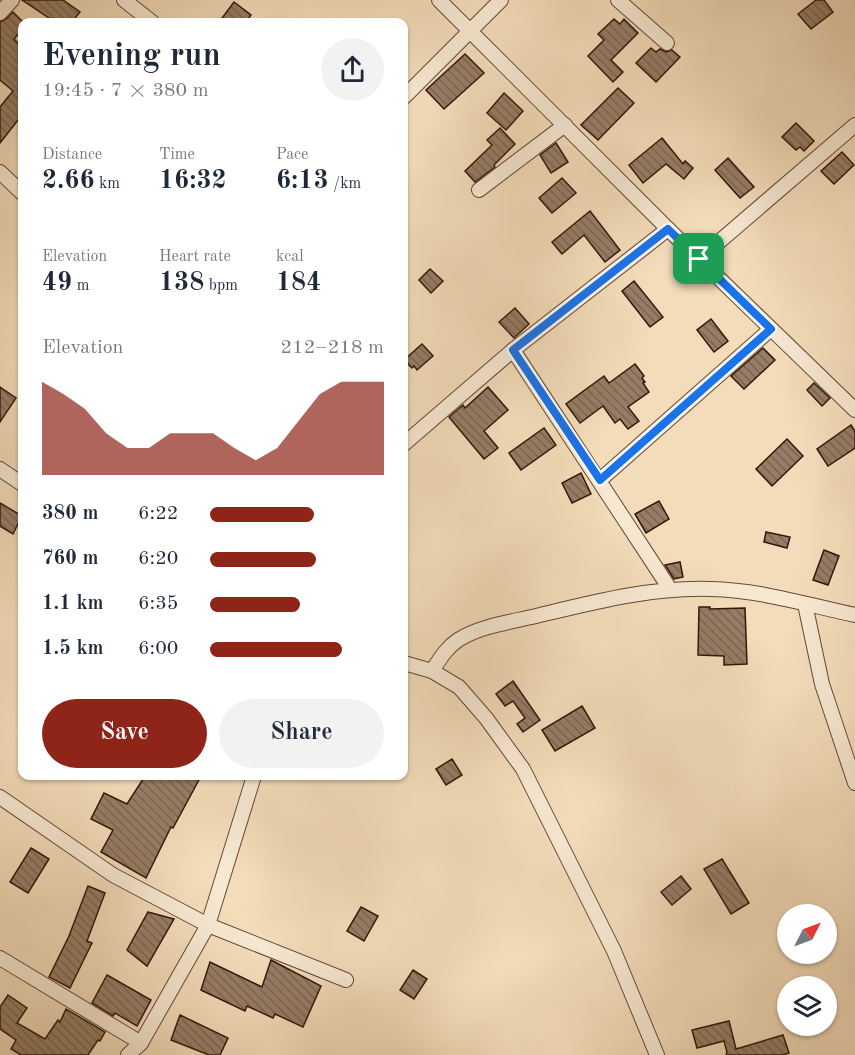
<!DOCTYPE html>
<meta charset="utf-8">
<style>
body{margin:0;font-family:"Old Standard TT",serif;background:#f2f2f3;color:#1f2937;height:100vh;display:flex;flex-direction:column;font-size:22px;white-space:nowrap}
*{box-sizing:border-box;margin:0}
p{font-size:20px;color:#747a83}
.icon{flex:none;width:33px;height:33px;fill:none;stroke:currentColor;stroke-width:2;stroke-linecap:round;stroke-linejoin:round}
.map{position:relative;flex:1;overflow:hidden}
.sheet{position:absolute;left:18px;top:18px;width:390px;height:762px;display:flex;flex-direction:column;background:#fff;border-radius:12px;box-shadow:0 2px 4px #0004}
.sheet>*{flex:none}
.needle{width:39px;rotate:48deg}
.controls{position:absolute;left:777px;top:904px;display:grid;gap:12px}
.controls a{display:grid;place-items:center;width:60px;height:60px;border-radius:50%;background:#fff;box-shadow:0 2px 4px #0004;font-size:30px}
.pin{position:absolute;display:grid;place-items:center;width:51px;height:51px;color:#fff;margin:-26px;border-radius:12px;box-shadow:0 3px 9px #0006}
.round{display:grid;place-items:center;flex:none;width:63px;height:63px;border-radius:32px;background:#f2f2f3}
.headline{display:flex;align-items:center;justify-content:space-between;height:102px;padding:0 24px}
h1{font-size:33px;font-weight:800;line-height:45px}
.figures{display:grid;grid-template-columns:repeat(3,1fr);gap:9px;height:102px;padding:6px 24px}
.figures div{display:grid;align-content:center}
.figures b{font-size:26px;font-weight:800}
.figures small{font-size:16px;font-weight:400}
.figures p{font-size:16px}
.chart{height:168px;padding:12px 24px}
.chart p{display:flex;justify-content:space-between}
.chart svg{width:100%;height:108px;margin-top:6px;fill:#8f2418;opacity:.7}
.action{display:flex;gap:12px;margin-top:auto;padding:12px 24px}
.action a{flex:1;height:69px;border-radius:36px;background:#8f2418;color:#fff;font-size:24px;font-weight:800;line-height:69px;text-align:center}
.action a+a{background:#f2f2f3;color:#1f2937}
ul{padding:0 24px;list-style:none;font-size:20px}
li{display:grid;grid-template-columns:96px 72px 1fr;align-items:center;height:45px}
li i{height:15px;border-radius:8px;background:#8f2418}
.map>svg:first-child{display:block}
.building{fill:url(#building-back-hatch);stroke:#31170b;stroke-width:1.5}
.lines{fill:none;stroke-linecap:round;stroke-linejoin:round}
.street-casing{stroke:#624837;stroke-width:16}
.street{stroke:#f7e8d2;stroke-width:14}
.route-casing{stroke:#fff;stroke-width:12}
.route{stroke:#1a73e8;stroke-width:8}
</style>
<div class="map">
<svg width="855" height="1055" viewBox="0 0 855 1055">
<defs>
<pattern id="building-back-hatch" width="6" height="6" patternUnits="userSpaceOnUse" patternTransform="scale(1.5)"><rect width="6" height="6" fill="#967d66"/><path d="M-1 5l2 2M0 0l6 6M5-1l2 2" fill="none" stroke="#7b6552"/></pattern>
</defs>
<rect width="100%" height="100%" fill="#f3dcba"/>
<filter id="stains"><feTurbulence type="fractalNoise" baseFrequency=".00333" numOctaves="4"/><feColorMatrix values="0 0 0 0 .2 0 0 0 0 .09 0 0 0 0 .02 0 0 0 .5 -.17"/></filter>
<radialGradient id="worn" r=".72"><stop offset=".6" stop-color="#630" stop-opacity="0"/><stop offset="1" stop-color="#630" stop-opacity=".3"/></radialGradient>
<g class="building">
<polygon points="22,0 63,0 80,12 72,22 55,22"/>
<polygon points="816,0 824,0 833,12 811,29 798,14"/>
<polygon points="234,2 251,15 246,22 219,22"/>
<polygon points="13,12 22,21 22,30 14,39 22,47 22,115 0,143 0,107 13,91 0,80 0,22 6,19"/>
<polygon points="614,19 620,24 624,19 638,33 611,60 623,72 613,82 588,56 604,40 598,34"/>
<polygon points="651,48 656,52 660,49 666,52 672,50 680,57 656,82 636,63"/>
<polygon points="465,54 484,73 444,109 426,90"/>
<polygon points="618,88 634,103 598,140 581,125"/>
<polygon points="504,93 523,111 506,130 487,113"/>
<polygon points="796,123 814,141 804,151 800,147 796,150 782,137"/>
<polygon points="500,128 515,144 494,165 495,167 475,182 465,171 492,145 487,140"/>
<polygon points="662,138 683,164 685,161 693,168 684,179 666,164 643,183 629,165"/>
<polygon points="556,143 568,162 551,173 540,155"/>
<polygon points="842,152 854,165 834,184 821,171"/>
<polygon points="728,158 754,187 740,198 715,170"/>
<polygon points="562,178 576,193 552,213 539,198"/>
<polygon points="590,211 620,250 605,262 584,235 562,254 552,242"/>
<polygon points="430,269 443,281 431,293 419,280"/>
<polygon points="634,281 663,317 650,327 622,291"/>
<polygon points="515,308 529,324 514,338 499,322"/>
<polygon points="711,319 728,341 714,352 697,330"/>
<polygon points="422,344 433,356 417,370 414,366 412,368 404,360"/>
<polygon points="763,348 775,360 744,389 731,376"/>
<polygon points="635,364 644,376 642,378 645,382 643,383 649,392 628,407 639,421 628,429 620,419 615,423 603,406 580,423 566,404 604,376 609,383"/>
<polygon points="814,383 830,398 822,406 807,390"/>
<polygon points="0,387 16,398 0,422"/>
<polygon points="488,387 508,410 484,431 498,448 484,459 449,417 463,405 465,408"/>
<polygon points="851,425 855,431 855,448 828,466 817,449"/>
<polygon points="544,428 556,445 521,470 509,453"/>
<polygon points="787,439 803,456 772,486 756,469"/>
<polygon points="581,473 591,494 572,503 562,483"/>
<polygon points="659,501 669,519 646,533 635,514"/>
<polygon points="0,503 22,516 13,534 0,526"/>
<polygon points="766,532 790,537 787,548 764,542"/>
<polygon points="824,550 839,556 828,585 813,580"/>
<polygon points="680,562 683,577 674,579 665,565"/>
<polygon points="699,607 710,607 710,609 745,608 747,664 724,665 724,656 698,655"/>
<polygon points="513,681 540,720 523,732 517,724 525,718 513,701 505,706 496,694"/>
<polygon points="582,706 595,728 555,751 542,730"/>
<polygon points="452,759 462,775 446,785 436,769"/>
<polygon points="145,776 201,776 173,828 171,827 146,878 101,852 113,830 91,819 104,793 127,804"/>
<polygon points="31,848 49,859 28,893 10,882"/>
<polygon points="722,859 749,903 731,914 704,869"/>
<polygon points="681,876 691,889 672,905 661,892"/>
<polygon points="88,886 105,893 87,941 92,943 70,988 49,977 69,936"/>
<polygon points="361,907 378,916 364,941 347,931"/>
<polygon points="148,912 174,919 147,966 127,950"/>
<polygon points="271,960 321,986 303,1027 275,1014 273,1018 247,1006 245,1011 201,990 210,962 262,987"/>
<polygon points="413,970 427,979 414,999 400,990"/>
<polygon points="107,975 151,1000 137,1026 115,1013 113,1016 92,1003"/>
<polygon points="8,995 27,1008 17,1023 45,1039 58,1020 60,1022 66,1009 105,1032 100,1041 98,1040 88,1055 21,1055 11,1049 16,1040 0,1029 0,1007"/>
<polygon points="180,1015 228,1038 220,1055 209,1055 171,1040"/>
<polygon points="729,1021 736,1049 783,1035 789,1053 783,1055 726,1055 727,1052 724,1041 697,1048 692,1030"/>
</g>
<g class="lines">
<g class="street-casing">
<g id="street">
<polyline points="124,0 152,22"/>
<polyline points="439,0 668,229 855,410"/>
<polyline points="618,0 667,43"/>
<polyline points="0,13 12,0"/>
<polyline points="404,97 501,0"/>
<polyline points="0,172 22,193"/>
<polyline points="479,190 565,125"/>
<polyline points="699,259 855,125"/>
<polyline points="513,350 670,589"/>
<polyline points="404,444 513,350 668,229"/>
<polyline points="0,469 22,484"/>
<polyline points="600,480 771,329"/>
<polyline points="805,604 822,684 855,783"/>
<polyline points="404,663 432,671 459,687 486,718 523,769 614,951 657,1055"/>
<path d="M 432,671 C 440,659 446,648 458,640 C 480,626 511,622 536,616 C 594,602 651,587 711,589 C 760,590 808,605 855,615"/>
<polyline points="0,797 113,875 208,925 346,980"/>
<polyline points="0,958 141,1043"/>
<polyline points="128,1055 141,1043 208,925 254,776"/>
</g>
</g>
<use href="#street" class="street"/>
</g>
<g class="lines">
<g class="route-casing">
<polygon id="route" points="668,229 771,329 600,480 513,350"/>
</g>
<use href="#route" class="route"/>
</g>
<rect width="100%" height="100%" filter="url(#stains)"/>
<rect width="100%" height="100%" fill="url(#worn)"/>
</svg>
<div class="controls">
<a><svg class="needle" viewBox="-14 -14 28 28"><path d="M0-13l5 13h-10z" fill="#e53935"/><path d="M0 13l5-13h-10z" fill="#747a83"/></svg></a>
<a><svg class="icon" aria-label="layers" viewBox="0 0 24 24"><path d="M12 4l9 5-9 5-9-5zM3 14l9 5 9-5"/></svg></a>
</div>
<div class="pin" style="left:699px;top:259px;background:#1e9e55"><svg class="icon" aria-label="arrive" viewBox="0 0 24 24"><path d="M6 21V4h12l-3 4 3 4H6"/></svg></div>
<section class="sheet">
<div class="headline"><div><h1>Evening run</h1><p>19:45 · 7 × 380 m</p></div><a class="round"><svg class="icon" aria-label="share" viewBox="0 0 24 24"><path d="M12 15V3M7 8l5-5 5 5M5 13v7h14v-7"/></svg></a></div>
<div class="figures">
<div><p>Distance</p><b>2.66<small> km</small></b></div>
<div><p>Time</p><b>16:32</b></div>
<div><p>Pace</p><b>6:13<small> /km</small></b></div>
</div>
<div class="figures">
<div><p>Elevation</p><b>49<small> m</small></b></div>
<div><p>Heart rate</p><b>138<small> bpm</small></b></div>
<div><p>kcal</p><b>184</b></div>
</div>
<div class="chart"><p><span>Elevation</span>212–218 m</p>
<svg viewBox="0 0 160 44" preserveAspectRatio="none"><path d="M0 44V6L10 11L20 17L30 27L40 33L50 33L60 27L70 27L80 27L90 33L100 38L110 33L120 22L130 11L140 6L150 6L160 6V44z"/></svg>
</div>
<ul>
<li><b>380 m</b>6:22<i style="width:60%"></i></li>
<li><b>760 m</b>6:20<i style="width:61%"></i></li>
<li><b>1.1 km</b>6:35<i style="width:52%"></i></li>
<li><b>1.5 km</b>6:00<i style="width:76%"></i></li>
</ul>
<div class="action"><a>Save</a><a>Share</a></div>
</section>
</div>
